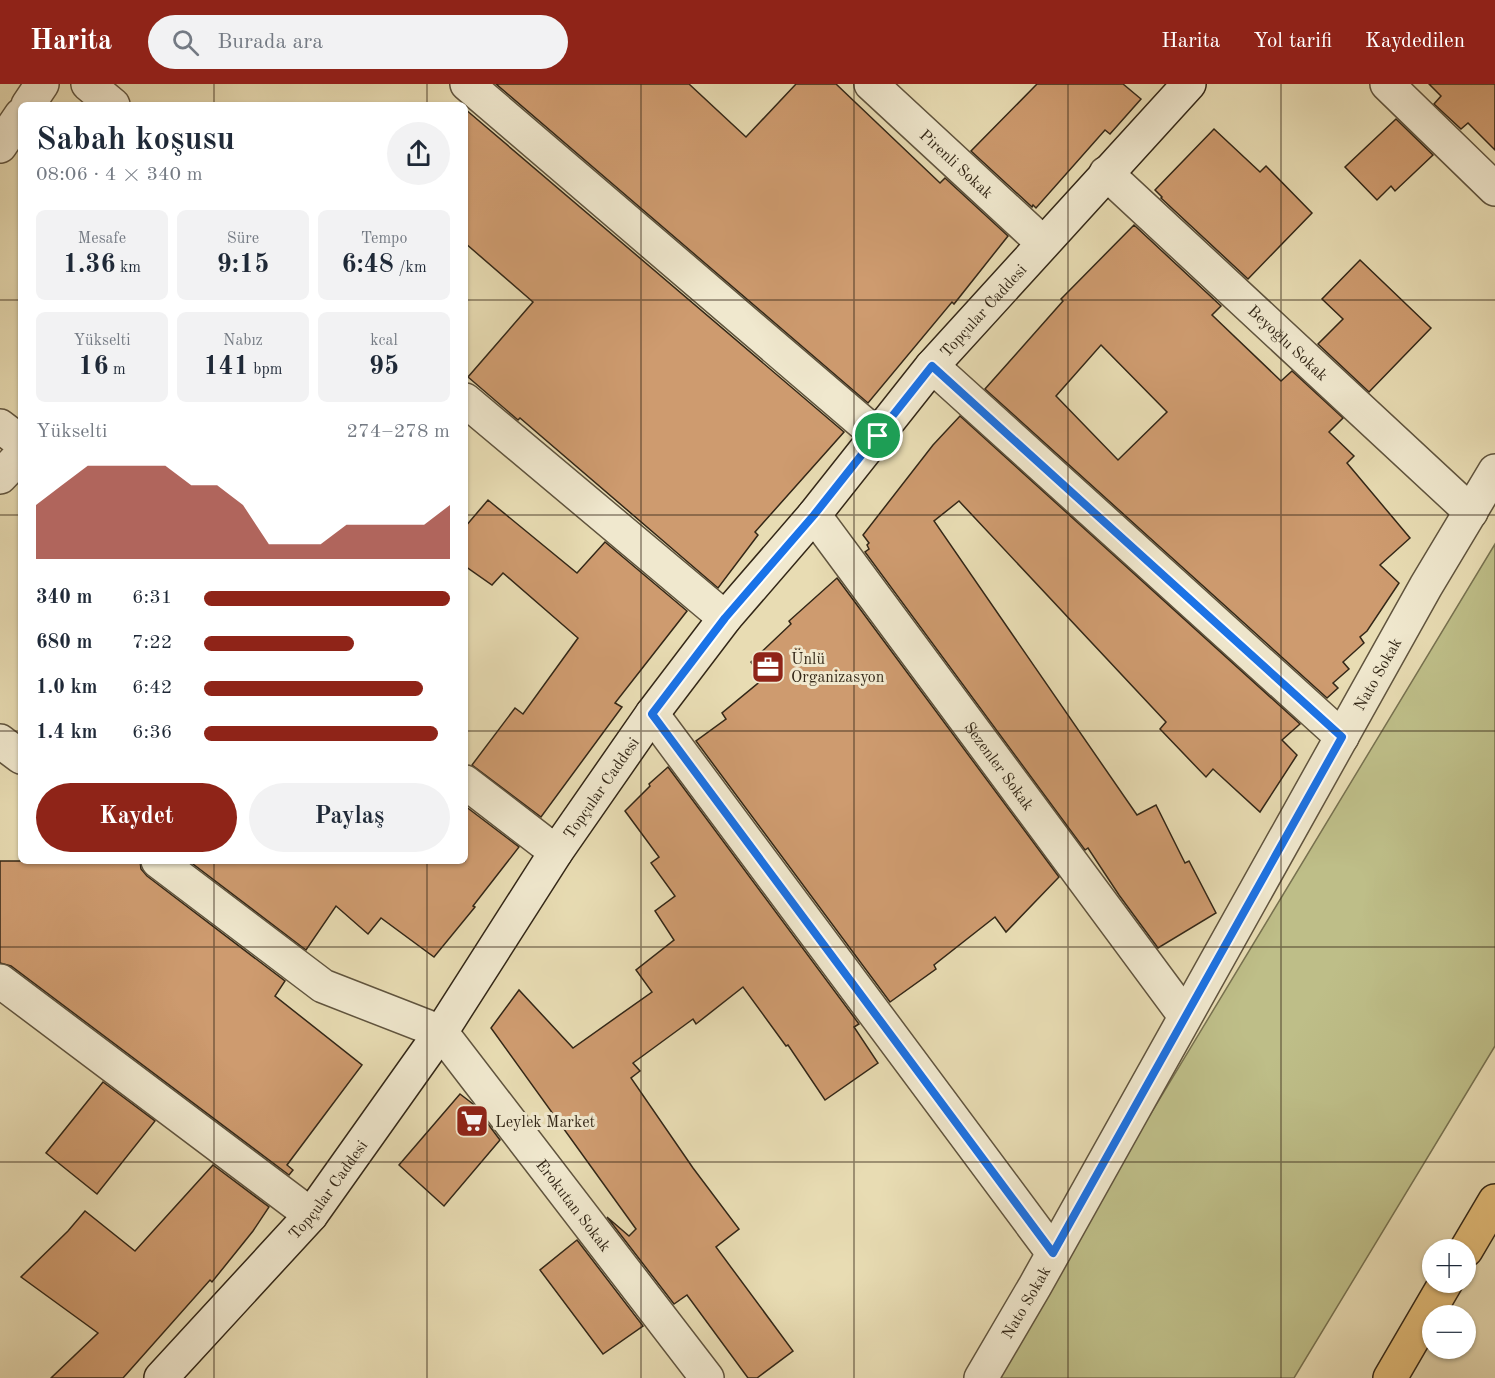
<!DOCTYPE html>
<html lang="tr">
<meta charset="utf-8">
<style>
body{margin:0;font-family:"Old Standard TT",serif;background:#f2f2f3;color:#1f2937;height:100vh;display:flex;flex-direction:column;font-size:22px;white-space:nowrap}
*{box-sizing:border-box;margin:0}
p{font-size:20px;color:#747a83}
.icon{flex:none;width:33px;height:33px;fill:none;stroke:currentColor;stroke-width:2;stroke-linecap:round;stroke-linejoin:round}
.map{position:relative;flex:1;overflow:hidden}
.panel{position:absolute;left:18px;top:18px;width:450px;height:762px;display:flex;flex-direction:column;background:#fff;border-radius:9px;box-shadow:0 2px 4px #0004}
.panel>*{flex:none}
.buttons{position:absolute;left:1422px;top:1155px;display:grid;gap:12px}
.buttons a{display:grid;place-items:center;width:54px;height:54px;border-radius:50%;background:#fff;box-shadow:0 2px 4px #0004;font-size:30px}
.pin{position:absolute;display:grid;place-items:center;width:51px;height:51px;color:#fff;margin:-26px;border:3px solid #fff;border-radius:50%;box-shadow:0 2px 6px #0007}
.round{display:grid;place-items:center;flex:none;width:63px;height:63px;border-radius:32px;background:#f2f2f3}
.head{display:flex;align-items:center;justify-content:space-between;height:102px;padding:0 18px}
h1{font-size:33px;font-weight:700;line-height:45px}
.stats{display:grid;grid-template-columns:repeat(3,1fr);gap:9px;height:102px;padding:6px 18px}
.stats div{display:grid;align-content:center;border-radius:9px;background:#f2f2f3;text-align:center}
.stats b{font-size:26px;font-weight:700}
.stats small{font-size:16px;font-weight:400}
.stats p{font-size:16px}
.chart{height:168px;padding:12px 18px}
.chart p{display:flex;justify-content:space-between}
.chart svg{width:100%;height:108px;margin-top:6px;fill:#8f2418;opacity:.7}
.action{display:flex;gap:12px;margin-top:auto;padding:12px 18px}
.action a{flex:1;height:69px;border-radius:36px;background:#8f2418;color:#fff;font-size:24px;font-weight:700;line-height:69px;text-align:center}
.action a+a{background:#f2f2f3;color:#1f2937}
ul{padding:0 18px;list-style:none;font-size:20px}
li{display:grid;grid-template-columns:96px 72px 1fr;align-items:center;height:45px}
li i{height:15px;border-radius:8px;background:#8f2418}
header{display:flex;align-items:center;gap:36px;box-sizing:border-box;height:84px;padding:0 30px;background:#8f2418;color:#fff}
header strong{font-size:28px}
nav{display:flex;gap:33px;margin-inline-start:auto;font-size:21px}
.search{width:420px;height:54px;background:#f2f2f3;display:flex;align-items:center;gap:15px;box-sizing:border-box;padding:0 21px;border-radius:33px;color:#747a83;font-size:22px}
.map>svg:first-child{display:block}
.green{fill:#bebe88;stroke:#787250;stroke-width:1.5}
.building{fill:#ce9b6f;stroke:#332717;stroke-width:1.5;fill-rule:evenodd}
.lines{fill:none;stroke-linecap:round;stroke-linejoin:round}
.street-casing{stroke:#60543e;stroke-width:36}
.secondary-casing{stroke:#332717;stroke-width:36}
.highway-casing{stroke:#332717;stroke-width:36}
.street{stroke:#f0e8ce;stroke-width:33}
.secondary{stroke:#f0e8ce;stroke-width:33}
.highway{stroke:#e4be7a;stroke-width:33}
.route-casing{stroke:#fff;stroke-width:12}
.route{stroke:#1a73e8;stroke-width:8}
.grid{fill:none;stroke:#332717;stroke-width:1.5;stroke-opacity:0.55}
.labels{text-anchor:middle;stroke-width:6;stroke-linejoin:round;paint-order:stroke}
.street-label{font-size:16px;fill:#332717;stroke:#f0e8ce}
.poi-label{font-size:16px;fill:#332717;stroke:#f0e8ce;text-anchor:start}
</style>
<header>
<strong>Harita</strong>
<div class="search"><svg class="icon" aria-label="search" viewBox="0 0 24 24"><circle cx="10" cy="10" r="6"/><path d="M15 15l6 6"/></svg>Burada ara</div>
<nav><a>Harita</a><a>Yol tarifi</a><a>Kaydedilen</a></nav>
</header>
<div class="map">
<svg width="1495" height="1294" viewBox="0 0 1495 1294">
<rect width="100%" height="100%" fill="#e8dcb3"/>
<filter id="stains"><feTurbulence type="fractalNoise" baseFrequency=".00333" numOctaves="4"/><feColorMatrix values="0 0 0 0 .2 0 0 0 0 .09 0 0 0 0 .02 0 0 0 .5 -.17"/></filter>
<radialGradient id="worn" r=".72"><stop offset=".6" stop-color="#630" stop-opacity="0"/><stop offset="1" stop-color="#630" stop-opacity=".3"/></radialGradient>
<polygon class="green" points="1495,460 1495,962 1294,1294 991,1294"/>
<g class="building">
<polygon points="496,0 689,0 746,53 796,0 836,0 940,99 945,94 1008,152 954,220 952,218 868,319"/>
<polygon points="1037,0 1123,0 1141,15 1110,50 1105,46 1036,124 1033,121 1032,123 971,67"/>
<polygon points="1429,0 1495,0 1495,66 1468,39 1461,45 1434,20 1441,12"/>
<polygon points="465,25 844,348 755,448 758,451 718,504 520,334 518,336 468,293 533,218 465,159"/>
<polygon points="1396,35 1433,71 1395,107 1391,102 1377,116 1345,83"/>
<polygon points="1214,45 1260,88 1266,82 1312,129 1248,195 1161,114 1162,113 1155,106"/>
<path d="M 1134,141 L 1221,222 L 1212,231 L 1281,297 L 1292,287 L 1343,334 L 1329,348 L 1354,372 L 1347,379 L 1410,454 L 1380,481 L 1399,499 L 1367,547 L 1360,553 L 1364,559 L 1343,578 L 1349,585 L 1333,599 L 1338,604 L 1327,614 L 985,305 L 1063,217 L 1061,215 ZM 1101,261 L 1167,328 L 1118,376 L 1056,312 Z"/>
<polygon points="1360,176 1431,244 1369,308 1318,260 1343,235 1322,215"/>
<polygon points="960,332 1300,640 1282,656 1297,671 1260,728 1213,685 1206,693 1160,645 1166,638 959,417 934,437 1137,731 1156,721 1185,779 1189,777 1216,829 1158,864 1119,811 1088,764 1085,766 865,468 869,465 867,461 869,459 863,451 933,361"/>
<polygon points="488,416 577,489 605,458 687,527 615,619 622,623 541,733 472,681 515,624 523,630 578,554 503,489 492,501 465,482 465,443"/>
<polygon points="837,494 1059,793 1006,848 995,833 934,881 936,885 890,918 696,657 726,635 722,629 763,595 751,578 791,540 789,537"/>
<polygon points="668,683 859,940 854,943 878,979 825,1016 788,961 786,962 743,903 696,940 693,935 633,979 640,987 631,994 693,1084 739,1145 716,1163 793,1267 757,1294 748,1294 687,1211 674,1220 607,1133 629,1152 636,1145 491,944 519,906 573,964 652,908 636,886 674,856 655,827 675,812 651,779 659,773 625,727 650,702 649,700"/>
<polygon points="465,722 519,763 473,822 475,823 434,873 381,834 368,850 336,822 306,866 189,777 465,777"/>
<polygon points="0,777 140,777 141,785 147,792 285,897 275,912 362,981 287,1081 293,1086 289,1091 11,882 0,879"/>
<polygon points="103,998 155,1037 97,1110 46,1069"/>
<polygon points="460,1010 473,1020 500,1056 444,1122 399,1081"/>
<polygon points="213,1081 269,1123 253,1147 212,1198 210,1196 123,1294 51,1294 98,1249 21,1193 68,1147 85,1127 135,1167"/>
<polygon points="577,1156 643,1242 603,1270 540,1186"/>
</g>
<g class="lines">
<g class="street-casing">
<g id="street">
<polyline points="88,0 113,21"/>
<polyline points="467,0 878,352"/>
<path id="s1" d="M 871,0 L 1043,159"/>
<polyline points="1387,0 1495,105"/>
<polyline points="28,21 42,0"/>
<polyline points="0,62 21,31"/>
<path id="s2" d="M 1106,89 L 1471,428"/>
<polyline points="932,282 1342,653"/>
<polyline points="465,316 725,534"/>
<polyline points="0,342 21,358"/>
<polyline points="0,393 21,371"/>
<path id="s3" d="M 814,431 L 1185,932"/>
<polyline points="652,630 1053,1169"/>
<polyline points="0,657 21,673"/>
<polyline points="465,698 556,768"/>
<path id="s4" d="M 158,777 L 323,902 L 441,948 L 707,1294"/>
<polyline points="0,897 311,1131"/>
<path id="s5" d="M 981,1294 L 1035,1202 L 1426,502 L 1495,387"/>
</g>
</g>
<g class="secondary-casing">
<g id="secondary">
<path id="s6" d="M 161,1294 L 311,1131 L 441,948 L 556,768 L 652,630 L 725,534 L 814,431 L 932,282 L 1189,0"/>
</g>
</g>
<g class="highway-casing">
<g id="highway">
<polyline points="1466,1166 1495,1117"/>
<polyline points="1390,1294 1446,1198"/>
</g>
</g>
<use href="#street" class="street"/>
<use href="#secondary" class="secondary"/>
<use href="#highway" class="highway"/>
</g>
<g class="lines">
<g class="route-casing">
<polygon id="route" points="932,282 1342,653 1053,1169 652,630 725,534 814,431"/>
</g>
<use href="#route" class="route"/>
</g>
<path class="grid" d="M 214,0 L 214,21M 427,0 L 427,21M 641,0 L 641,1294M 854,0 L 854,1294M 1068,0 L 1068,1294M 1281,0 L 1281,1294M 0,216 L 21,216M 465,216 L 1495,216M 0,431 L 21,431M 465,431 L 1495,431M 0,647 L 21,647M 465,647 L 1495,647M 214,777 L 214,1294M 427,777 L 427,1294M 0,863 L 1495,863M 0,1078 L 1495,1078"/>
<defs>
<g id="office-square" transform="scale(1.725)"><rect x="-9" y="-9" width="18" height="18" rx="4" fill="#8f2418" stroke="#f0e8ce"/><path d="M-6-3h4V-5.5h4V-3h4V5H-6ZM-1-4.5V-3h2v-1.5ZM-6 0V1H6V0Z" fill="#fff"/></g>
<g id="supermarket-square" transform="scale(1.725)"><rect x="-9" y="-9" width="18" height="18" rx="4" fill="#8f2418" stroke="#f0e8ce"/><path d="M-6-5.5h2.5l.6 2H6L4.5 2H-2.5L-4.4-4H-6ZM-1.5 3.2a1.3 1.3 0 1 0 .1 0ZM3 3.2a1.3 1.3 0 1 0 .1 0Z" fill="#fff"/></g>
</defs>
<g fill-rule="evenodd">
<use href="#office-square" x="768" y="583"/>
<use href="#supermarket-square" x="472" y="1037"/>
</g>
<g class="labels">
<g class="street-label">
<text dy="6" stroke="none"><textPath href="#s1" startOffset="117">Pirenli Sokak</textPath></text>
<text dy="6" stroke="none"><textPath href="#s6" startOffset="1350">Topçular Caddesi</textPath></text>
<text dy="6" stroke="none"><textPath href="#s2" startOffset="249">Beyoğlu Sokak</textPath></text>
<text dy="6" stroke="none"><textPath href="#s5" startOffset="808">Nato Sokak</textPath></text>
<text dy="6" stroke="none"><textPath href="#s3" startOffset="312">Sezenler Sokak</textPath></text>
<text dy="6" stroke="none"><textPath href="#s6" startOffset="738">Topçular Caddesi</textPath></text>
<text dy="6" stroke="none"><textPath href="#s6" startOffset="252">Topçular Caddesi</textPath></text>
<text dy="6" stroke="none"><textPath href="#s4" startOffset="552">Erokutan Sokak</textPath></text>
<text dy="6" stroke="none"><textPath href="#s5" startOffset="88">Nato Sokak</textPath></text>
</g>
<g class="poi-label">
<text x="791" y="580">Ünlü<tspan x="791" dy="18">Organizasyon</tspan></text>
<text x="495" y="1043">Leylek Market</text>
</g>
</g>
<rect width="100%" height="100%" filter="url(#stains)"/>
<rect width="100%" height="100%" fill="url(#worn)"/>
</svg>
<div class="buttons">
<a>+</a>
<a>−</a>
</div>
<div class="pin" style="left:878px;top:352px;background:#1e9e55"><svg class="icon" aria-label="arrive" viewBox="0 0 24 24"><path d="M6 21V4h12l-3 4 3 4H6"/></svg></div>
<section class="panel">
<div class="head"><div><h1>Sabah koşusu</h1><p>08:06 · 4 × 340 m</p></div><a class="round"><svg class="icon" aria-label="share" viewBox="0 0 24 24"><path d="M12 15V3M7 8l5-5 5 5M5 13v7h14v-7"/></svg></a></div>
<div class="stats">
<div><p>Mesafe</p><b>1.36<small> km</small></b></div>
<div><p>Süre</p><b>9:15</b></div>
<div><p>Tempo</p><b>6:48<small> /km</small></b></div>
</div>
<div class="stats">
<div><p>Yükselti</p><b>16<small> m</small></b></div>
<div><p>Nabız</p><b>141<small> bpm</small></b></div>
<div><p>kcal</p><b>95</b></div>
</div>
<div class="chart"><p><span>Yükselti</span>274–278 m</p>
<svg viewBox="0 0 160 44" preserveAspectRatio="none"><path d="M0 44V22L10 14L20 6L30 6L40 6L50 6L60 14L70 14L80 22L90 38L100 38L110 38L120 30L130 30L140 30L150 30L160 22V44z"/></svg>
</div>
<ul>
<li><b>340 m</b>6:31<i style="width:100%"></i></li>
<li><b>680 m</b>7:22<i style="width:61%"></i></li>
<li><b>1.0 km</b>6:42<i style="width:89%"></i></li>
<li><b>1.4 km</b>6:36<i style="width:95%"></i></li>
</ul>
<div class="action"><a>Kaydet</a><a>Paylaş</a></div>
</section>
</div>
